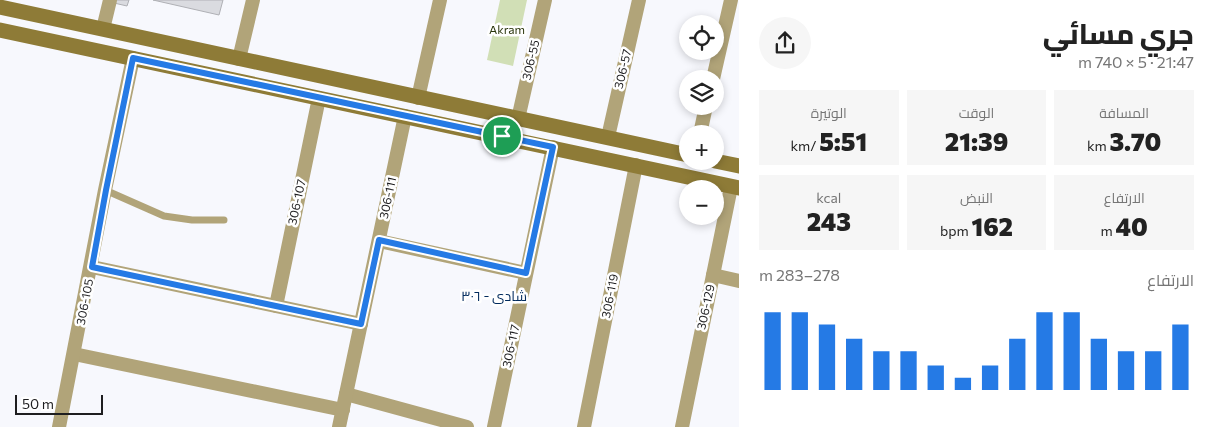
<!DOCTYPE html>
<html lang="ar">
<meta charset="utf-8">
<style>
body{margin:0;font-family:Commissioner,Cairo,sans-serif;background:#f6f6f6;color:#222;direction:rtl;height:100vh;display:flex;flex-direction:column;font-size:19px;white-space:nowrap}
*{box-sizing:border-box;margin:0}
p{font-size:16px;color:#767676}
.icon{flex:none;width:28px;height:28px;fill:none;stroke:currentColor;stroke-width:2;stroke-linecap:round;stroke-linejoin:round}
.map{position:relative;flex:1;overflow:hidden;direction:ltr}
.sheet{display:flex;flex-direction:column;background:#fff;width:475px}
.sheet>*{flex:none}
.fabs{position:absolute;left:679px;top:15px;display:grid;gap:10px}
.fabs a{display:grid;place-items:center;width:45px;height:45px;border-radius:50%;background:#fff;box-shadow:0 2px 8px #0003;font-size:25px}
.scale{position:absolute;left:15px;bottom:12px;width:88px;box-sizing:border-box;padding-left:5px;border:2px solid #1e1e20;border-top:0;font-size:14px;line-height:18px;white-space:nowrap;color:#1e1e20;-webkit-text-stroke:4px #fff;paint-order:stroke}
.pin{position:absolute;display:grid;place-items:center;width:42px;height:42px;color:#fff;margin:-21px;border:2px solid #fff;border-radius:50%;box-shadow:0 1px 5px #0007}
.round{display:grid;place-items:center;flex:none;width:52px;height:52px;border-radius:26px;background:#f6f6f6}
.summary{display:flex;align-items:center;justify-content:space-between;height:85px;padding:0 20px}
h1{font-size:28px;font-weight:800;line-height:38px}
.figures{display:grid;grid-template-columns:repeat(3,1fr);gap:8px;height:85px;padding:5px 20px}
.figures div{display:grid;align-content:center;border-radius:0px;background:#f6f6f6;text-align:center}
.figures b{font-size:25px;font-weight:800}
.figures small{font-size:14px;font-weight:400}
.figures p{font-size:14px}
.chart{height:140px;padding:10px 20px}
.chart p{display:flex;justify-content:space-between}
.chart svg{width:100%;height:90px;margin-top:5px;stroke:#257ae5;stroke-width:6}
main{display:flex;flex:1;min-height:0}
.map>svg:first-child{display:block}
.green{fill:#d1dfb6}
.building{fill:#dadbe0;stroke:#afb0b5}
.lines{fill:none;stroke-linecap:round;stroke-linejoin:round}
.lane{stroke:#b1a479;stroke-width:7}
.street{stroke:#b1a479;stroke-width:14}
.secondary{stroke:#8e7b37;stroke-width:15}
.route-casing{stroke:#fff;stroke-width:10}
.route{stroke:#257ae5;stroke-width:6}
.labels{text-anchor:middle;stroke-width:5;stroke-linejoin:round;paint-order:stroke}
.park-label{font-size:12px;fill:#29340c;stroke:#fff}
.street-label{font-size:12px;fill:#1e1e20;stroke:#fff}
.neighbourhood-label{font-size:14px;fill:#012a5c;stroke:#fff}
</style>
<main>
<section class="sheet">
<div class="summary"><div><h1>جري مسائي</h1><p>21:47 · 5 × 740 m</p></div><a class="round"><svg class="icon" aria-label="share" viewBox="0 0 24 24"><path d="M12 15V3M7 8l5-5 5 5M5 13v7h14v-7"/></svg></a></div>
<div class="figures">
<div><p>المسافة</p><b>3.70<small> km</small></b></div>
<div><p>الوقت</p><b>21:39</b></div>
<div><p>الوتيرة</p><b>5:51<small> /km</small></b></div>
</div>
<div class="figures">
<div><p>الارتفاع</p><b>40<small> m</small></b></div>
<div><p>النبض</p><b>162<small> bpm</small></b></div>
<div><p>kcal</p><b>243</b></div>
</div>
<div class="chart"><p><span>الارتفاع</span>278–283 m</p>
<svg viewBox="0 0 160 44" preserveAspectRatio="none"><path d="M5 44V6M15 44V6M25 44V12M35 44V19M45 44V25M55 44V25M65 44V32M75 44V38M85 44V32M95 44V19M105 44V6M115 44V6M125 44V19M135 44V25M145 44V25M155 44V12"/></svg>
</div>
</section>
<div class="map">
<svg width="739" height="427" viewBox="0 0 739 427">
<rect width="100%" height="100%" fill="#f7f8fd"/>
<polygon class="green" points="500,0 527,0 513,66 487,60"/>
<g class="building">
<polygon points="114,0 129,0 127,6 114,3"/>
<polygon points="153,0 223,0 219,15"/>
</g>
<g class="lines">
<polyline class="lane" points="105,190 164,216 192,220 224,220"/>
<g class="street">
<polyline points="103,29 110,0"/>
<polyline points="239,59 253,0"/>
<polyline points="713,79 731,0"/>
<polyline points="418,98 440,0"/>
<polyline points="518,119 545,0"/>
<polyline points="700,134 706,106"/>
<polyline points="608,137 639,0"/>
<polyline points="379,241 526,273"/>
<polyline points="92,267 361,324"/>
<polyline points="713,275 739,281"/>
<polyline points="276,306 319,98"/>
<polyline points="74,354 343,410"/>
<polyline points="346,394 467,427"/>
<polyline points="59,427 105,190 133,58"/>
<polyline points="339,427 405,116"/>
<polyline points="494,427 553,147"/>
<polyline points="584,427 636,165"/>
<polyline points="682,427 731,187"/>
</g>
<g class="secondary">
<polyline points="0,7 688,155"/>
<polyline points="0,30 739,188"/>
<polyline points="715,161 739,166"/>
</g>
</g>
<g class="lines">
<g class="route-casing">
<polygon id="route" points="133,58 553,147 526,273 379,240 361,324 92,267 106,190"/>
</g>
<use href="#route" class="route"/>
</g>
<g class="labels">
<g class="park-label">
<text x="507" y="34">Akram</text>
</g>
<g class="street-label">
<text transform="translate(531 60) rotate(-77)" y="4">306-55</text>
<text transform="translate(623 69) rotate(-77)" y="4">306-57</text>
<text transform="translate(388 198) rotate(-78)" y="4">306-111</text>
<text transform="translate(297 202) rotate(-78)" y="4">306-107</text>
<text transform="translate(610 296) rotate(-79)" y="4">306-119</text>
<text transform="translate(85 302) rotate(-79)" y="4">306-105</text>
<text transform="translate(706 307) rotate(-78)" y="4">306-129</text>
<text transform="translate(511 346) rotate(-78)" y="4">306-117</text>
</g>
<g class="neighbourhood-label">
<text x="494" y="301">شادی - ٣٠٦</text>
</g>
</g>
</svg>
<div class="fabs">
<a><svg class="icon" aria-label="locate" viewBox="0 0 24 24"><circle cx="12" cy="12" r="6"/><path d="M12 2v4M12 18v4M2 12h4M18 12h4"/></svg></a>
<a><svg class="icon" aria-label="layers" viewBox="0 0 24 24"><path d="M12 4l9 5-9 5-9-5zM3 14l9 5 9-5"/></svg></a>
<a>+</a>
<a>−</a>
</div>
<div class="scale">50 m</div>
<div class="pin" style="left:502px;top:136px;background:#1e9e55"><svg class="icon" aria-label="arrive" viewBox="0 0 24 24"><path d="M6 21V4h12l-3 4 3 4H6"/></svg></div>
</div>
</main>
